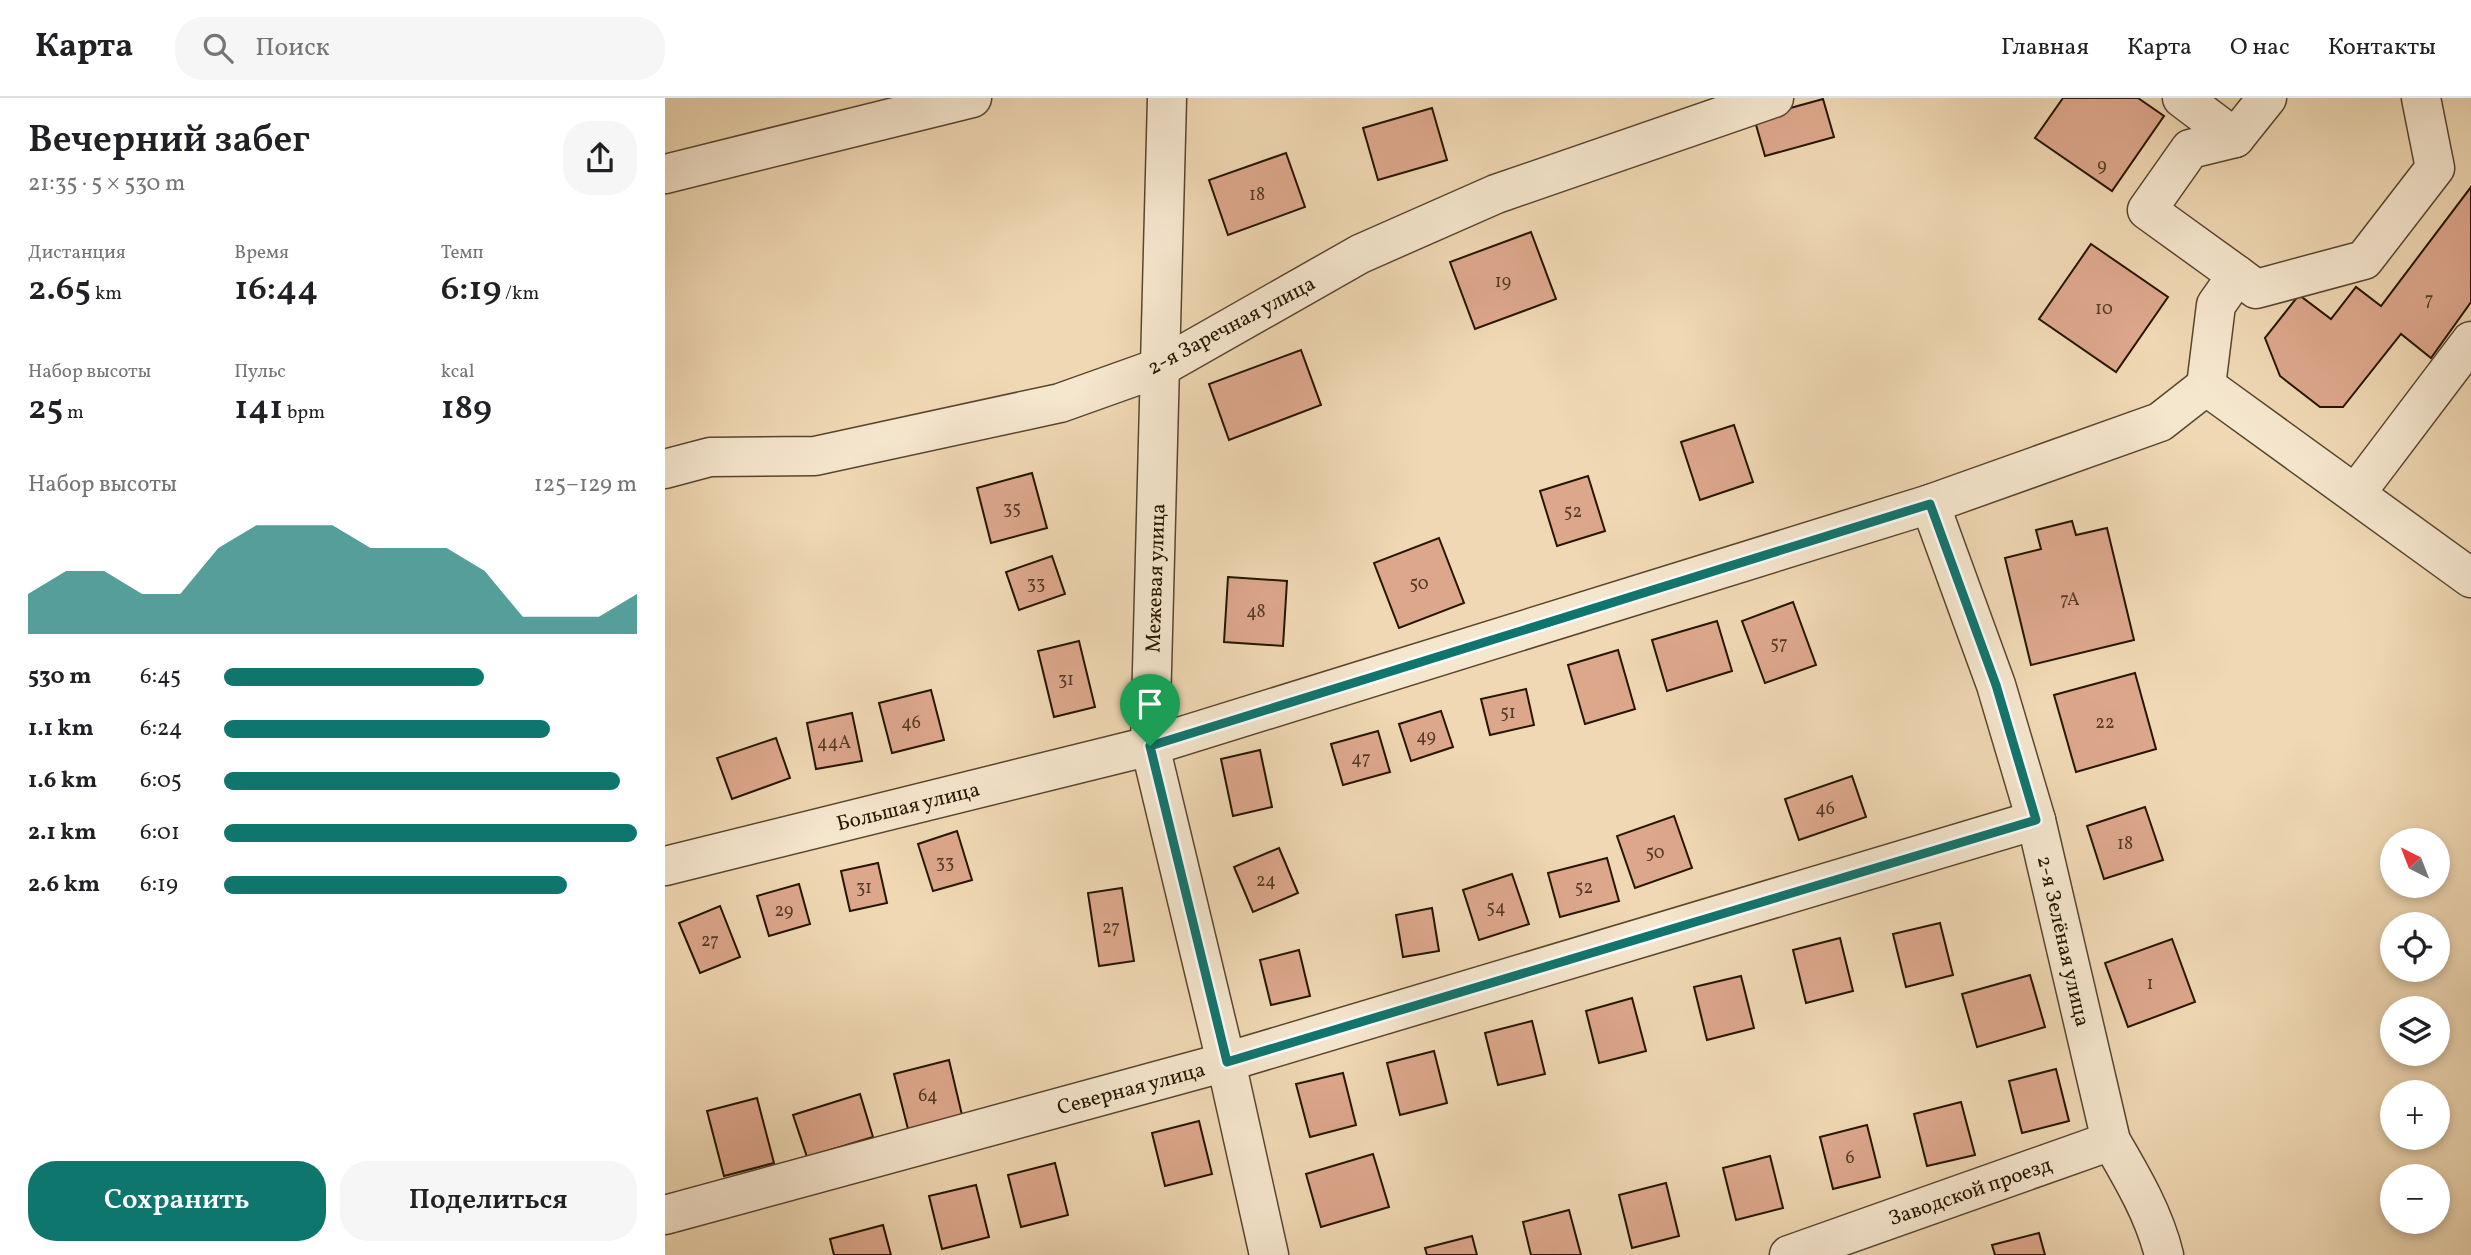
<!DOCTYPE html>
<html lang="ru">
<meta charset="utf-8">
<style>
body{margin:0;font-family:Vollkorn,serif;background:#f6f6f6;color:#202124;height:100vh;display:flex;flex-direction:column;font-size:26px;white-space:nowrap}
*{box-sizing:border-box;margin:0}
p{font-size:23px;color:#757577}
.icon{flex:none;width:38px;height:38px;fill:none;stroke:currentColor;stroke-width:2;stroke-linecap:round;stroke-linejoin:round}
.map{position:relative;flex:1;overflow:hidden}
.details{display:flex;flex-direction:column;background:#fff;width:665px}
.details>*{flex:none}
.needle{width:46px;rotate:318deg}
.fabs{position:absolute;left:1715px;top:730px;display:grid;gap:14px}
.fabs a{display:grid;place-items:center;width:70px;height:70px;border-radius:50%;background:#fff;box-shadow:0 4px 10px #0003;font-size:35px}
.pin{position:absolute;display:grid;place-items:center;width:60px;height:60px;color:#fff;margin:-72px -30px;border-radius:50% 50% 50% 0;rotate:-45deg;box-shadow:0 0 7px #0007}
.pin .icon{rotate:45deg}
.round{display:grid;place-items:center;flex:none;width:74px;height:74px;border-radius:28px;background:#f6f6f6}
.head{display:flex;align-items:center;justify-content:space-between;height:119px;padding:0 28px}
h1{font-size:38px;font-weight:600;line-height:52px}
.stats{display:grid;grid-template-columns:repeat(3,1fr);gap:10px;height:119px;padding:7px 28px}
.stats div{display:grid;align-content:center}
.stats b{font-size:35px;font-weight:600}
.stats small{font-size:19px;font-weight:400}
.stats p{font-size:19px}
.chart{height:196px;padding:14px 28px}
.chart p{display:flex;justify-content:space-between}
.chart svg{width:100%;height:126px;margin-top:7px;fill:#0f766e;opacity:.7}
.cta{display:flex;gap:14px;margin-top:auto;padding:14px 28px}
.cta a{flex:1;height:80px;border-radius:28px;background:#0f766e;color:#fff;font-size:28px;font-weight:600;line-height:80px;text-align:center}
.cta a+a{background:#f6f6f6;color:#202124}
ul{padding:0 28px;list-style:none;font-size:23px}
li{display:grid;grid-template-columns:112px 84px 1fr;align-items:center;height:52px}
li i{height:18px;border-radius:9px;background:#0f766e}
header{display:flex;align-items:center;gap:42px;box-sizing:border-box;height:98px;padding:0 35px;background:#fff;border-bottom:2px solid #e0e0e0}
header strong{font-size:33px}
nav{display:flex;gap:38px;margin-inline-start:auto;font-size:24px}
.search{width:490px;height:63px;background:#f6f6f6;display:flex;align-items:center;gap:18px;box-sizing:border-box;padding:0 24px;border-radius:28px;color:#757577;font-size:26px}
main{display:flex;flex:1;min-height:0}
.map>svg:first-child{display:block}
.building{fill:#dda78c;stroke:#261501;stroke-width:2}
.lines{fill:none;stroke-linecap:round;stroke-linejoin:round}
.minor-casing{stroke:#58462e;stroke-width:41}
.minor{stroke:#f5e6ce;stroke-width:38}
.route-casing{stroke:#fff;stroke-width:14}
.route{stroke:#0f766e;stroke-width:9}
.labels{text-anchor:middle;stroke-width:5;stroke-linejoin:round;paint-order:stroke}
.number-label{font-size:18px;fill:#543a24}
.street-label{font-size:21px;fill:#261501;stroke:#f5e6ce}
</style>
<header>
<strong>Карта</strong>
<div class="search"><svg class="icon" aria-label="search" viewBox="0 0 24 24"><circle cx="10" cy="10" r="6"/><path d="M15 15l6 6"/></svg>Поиск</div>
<nav><a>Главная</a><a>Карта</a><a>О нас</a><a>Контакты</a></nav>
</header>
<main>
<section class="details">
<div class="head"><div><h1>Вечерний забег</h1><p>21:35 · 5 × 530 m</p></div><a class="round"><svg class="icon" aria-label="share" viewBox="0 0 24 24"><path d="M12 15V3M7 8l5-5 5 5M5 13v7h14v-7"/></svg></a></div>
<div class="stats">
<div><p>Дистанция</p><b>2.65<small> km</small></b></div>
<div><p>Время</p><b>16:44</b></div>
<div><p>Темп</p><b>6:19<small> /km</small></b></div>
</div>
<div class="stats">
<div><p>Набор высоты</p><b>25<small> m</small></b></div>
<div><p>Пульс</p><b>141<small> bpm</small></b></div>
<div><p>kcal</p><b>189</b></div>
</div>
<div class="chart"><p><span>Набор высоты</span>125–129 m</p>
<svg viewBox="0 0 160 44" preserveAspectRatio="none"><path d="M0 44V30L10 22L20 22L30 30L40 30L50 14L60 6L70 6L80 6L90 14L100 14L110 14L120 22L130 38L140 38L150 38L160 30V44z"/></svg>
</div>
<ul>
<li><b>530 m</b>6:45<i style="width:63%"></i></li>
<li><b>1.1 km</b>6:24<i style="width:79%"></i></li>
<li><b>1.6 km</b>6:05<i style="width:96%"></i></li>
<li><b>2.1 km</b>6:01<i style="width:100%"></i></li>
<li><b>2.6 km</b>6:19<i style="width:83%"></i></li>
</ul>
<div class="cta"><a>Сохранить</a><a>Поделиться</a></div>
</section>
<div class="map">
<svg width="1806" height="1157" viewBox="0 0 1806 1157">
<rect width="100%" height="100%" fill="#efd8b3"/>
<filter id="stains"><feTurbulence type="fractalNoise" baseFrequency=".00286" numOctaves="4"/><feColorMatrix values="0 0 0 0 .2 0 0 0 0 .09 0 0 0 0 .02 0 0 0 .5 -.17"/></filter>
<radialGradient id="worn" r=".72"><stop offset=".6" stop-color="#630" stop-opacity="0"/><stop offset="1" stop-color="#630" stop-opacity=".3"/></radialGradient>
<g class="building">
<polygon points="1398,0 1473,0 1499,18 1447,93 1370,40"/>
<polygon points="1158,1 1169,39 1100,58 1089,20"/>
<polygon points="767,10 782,62 713,82 698,30"/>
<polygon points="621,55 640,109 563,137 544,82"/>
<polygon points="1806,89 1806,204 1766,260 1736,236 1678,309 1655,309 1615,278 1600,240 1634,197 1666,221 1691,189 1716,208"/>
<polygon points="866,134 891,201 810,231 785,164"/>
<polygon points="1426,146 1503,199 1451,274 1374,221"/>
<polygon points="636,252 656,307 564,342 544,286"/>
<polygon points="1069,327 1088,384 1035,402 1016,344"/>
<polygon points="367,375 382,430 326,445 312,390"/>
<polygon points="923,378 940,433 892,448 875,393"/>
<polygon points="1407,423 1411,437 1442,430 1469,542 1366,567 1340,460 1376,451 1371,432"/>
<polygon points="774,440 799,505 734,530 709,465"/>
<polygon points="387,458 400,496 354,512 341,474"/>
<polygon points="563,479 622,483 618,548 559,544"/>
<polygon points="1128,504 1151,567 1100,585 1077,523"/>
<polygon points="1052,523 1067,573 1002,593 987,542"/>
<polygon points="414,543 430,609 389,619 373,553"/>
<polygon points="953,552 970,611 920,626 903,567"/>
<polygon points="1470,575 1491,651 1411,674 1389,597"/>
<polygon points="861,591 869,627 825,637 816,601"/>
<polygon points="266,592 279,642 227,655 214,605"/>
<polygon points="776,613 788,649 746,663 734,626"/>
<polygon points="187,615 197,663 151,671 142,625"/>
<polygon points="713,633 725,674 678,687 666,646"/>
<polygon points="111,640 125,680 67,701 52,660"/>
<polygon points="595,652 607,709 568,718 556,661"/>
<polygon points="1187,678 1201,719 1134,742 1120,701"/>
<polygon points="1480,709 1498,762 1439,781 1422,728"/>
<polygon points="1009,718 1027,770 970,790 952,738"/>
<polygon points="292,733 307,782 268,793 253,746"/>
<polygon points="614,750 633,795 588,814 569,769"/>
<polygon points="942,760 954,803 895,819 883,775"/>
<polygon points="213,765 222,805 185,813 176,773"/>
<polygon points="847,776 864,826 814,842 798,792"/>
<polygon points="134,786 145,826 104,838 92,798"/>
<polygon points="457,790 469,863 434,868 423,795"/>
<polygon points="55,808 75,859 35,875 14,825"/>
<polygon points="767,810 774,853 738,859 731,817"/>
<polygon points="1275,825 1288,877 1241,889 1228,836"/>
<polygon points="1175,840 1188,893 1141,905 1128,852"/>
<polygon points="1507,841 1530,904 1463,929 1440,865"/>
<polygon points="634,852 645,898 606,907 595,862"/>
<polygon points="1365,877 1380,929 1312,949 1297,896"/>
<polygon points="1076,878 1089,930 1042,942 1029,889"/>
<polygon points="967,900 981,953 934,965 921,913"/>
<polygon points="867,923 880,976 833,987 820,935"/>
<polygon points="769,953 782,1005 735,1017 722,965"/>
<polygon points="284,962 297,1017 243,1031 229,976"/>
<polygon points="1391,971 1404,1023 1357,1035 1344,983"/>
<polygon points="678,975 691,1027 645,1039 631,986"/>
<polygon points="195,996 208,1039 142,1059 128,1017"/>
<polygon points="92,1000 109,1065 59,1078 42,1013"/>
<polygon points="1296,1004 1310,1057 1262,1068 1249,1016"/>
<polygon points="534,1023 547,1076 500,1088 487,1035"/>
<polygon points="1202,1027 1215,1079 1168,1091 1155,1039"/>
<polygon points="708,1056 724,1109 656,1129 641,1076"/>
<polygon points="1105,1058 1118,1110 1071,1122 1058,1070"/>
<polygon points="390,1065 403,1117 356,1129 343,1077"/>
<polygon points="1001,1085 1014,1138 967,1150 954,1097"/>
<polygon points="311,1087 324,1139 277,1151 264,1098"/>
<polygon points="904,1112 916,1157 866,1157 858,1124"/>
<polygon points="218,1127 226,1157 169,1157 165,1141"/>
<polygon points="1374,1135 1380,1157 1330,1157 1327,1147"/>
<polygon points="807,1138 812,1157 762,1157 760,1150"/>
</g>
<g class="lines">
<g class="minor-casing">
<g id="minor">
<polyline points="502,0 485,648 561,964 604,1157"/>
<polyline points="1517,0 1570,40"/>
<polyline points="0,76 307,0"/>
<polyline points="1572,177 1591,191 1699,162 1770,70 1756,0"/>
<polyline points="1541,288 1551,207 1572,177 1482,112 1525,51 1570,40 1602,0"/>
<polyline points="0,371 45,359 150,358 395,305 496,269 695,156 831,96 1109,0"/>
<polyline points="1691,395 1806,243"/>
<path d="M 1265,406 L 1331,587 L 1371,722 L 1446,1043 C 1467,1079 1489,1116 1499,1157"/>
<polyline points="0,768 485,648 1265,406 1495,324 1541,288 1806,480"/>
<polyline points="0,1117 561,964 1371,722"/>
<polyline points="1124,1157 1446,1043"/>
</g>
</g>
<use href="#minor" class="minor"/>
</g>
<g class="lines">
<g class="route-casing">
<polygon id="route" points="1265,406 1331,587 1371,722 562,964 485,648"/>
</g>
<use href="#route" class="route"/>
</g>
<g class="labels">
<g class="number-label">
<text x="1437" y="73">9</text>
<text x="592" y="102">18</text>
<text x="838" y="189">19</text>
<text x="1764" y="207">7</text>
<text x="1439" y="216">10</text>
<text x="347" y="416">35</text>
<text x="908" y="419">52</text>
<text x="371" y="491">33</text>
<text x="754" y="491">50</text>
<text x="1405" y="507">7А</text>
<text x="591" y="519">48</text>
<text x="1114" y="551">57</text>
<text x="401" y="587">31</text>
<text x="843" y="620">51</text>
<text x="246" y="630">46</text>
<text x="1440" y="630">22</text>
<text x="761" y="644">49</text>
<text x="169" y="650">44А</text>
<text x="696" y="666">47</text>
<text x="1160" y="716">46</text>
<text x="1460" y="751">18</text>
<text x="990" y="760">50</text>
<text x="280" y="770">33</text>
<text x="601" y="788">24</text>
<text x="199" y="795">31</text>
<text x="919" y="795">52</text>
<text x="831" y="815">54</text>
<text x="119" y="818">29</text>
<text x="446" y="835">27</text>
<text x="45" y="848">27</text>
<text x="1485" y="891">1</text>
<text x="263" y="1003">64</text>
<text x="1185" y="1065">6</text>
</g>
<g class="street-label">
<text transform="translate(566 227) rotate(-28)" y="7">2-я Заречная улица</text>
<text transform="translate(490 480) rotate(-88)" y="7">Межевая улица</text>
<text transform="translate(243 708) rotate(-14)" y="7">Большая улица</text>
<text transform="translate(1399 843) rotate(77)" y="7">2-я Зелёная улица</text>
<text transform="translate(466 990) rotate(-15)" y="7">Северная улица</text>
<text transform="translate(1305 1093) rotate(-19)" y="7">Заводской проезд</text>
</g>
</g>
<rect width="100%" height="100%" filter="url(#stains)"/>
<rect width="100%" height="100%" fill="url(#worn)"/>
</svg>
<div class="fabs">
<a><svg class="needle" viewBox="-14 -14 28 28"><path d="M0-13l5 13h-10z" fill="#e53935"/><path d="M0 13l5-13h-10z" fill="#757577"/></svg></a>
<a><svg class="icon" aria-label="locate" viewBox="0 0 24 24"><circle cx="12" cy="12" r="6"/><path d="M12 2v4M12 18v4M2 12h4M18 12h4"/></svg></a>
<a><svg class="icon" aria-label="layers" viewBox="0 0 24 24"><path d="M12 4l9 5-9 5-9-5zM3 14l9 5 9-5"/></svg></a>
<a>+</a>
<a>−</a>
</div>
<div class="pin" style="left:485px;top:648px;background:#1e9e55"><svg class="icon" aria-label="arrive" viewBox="0 0 24 24"><path d="M6 21V4h12l-3 4 3 4H6"/></svg></div>
</div>
</main>
